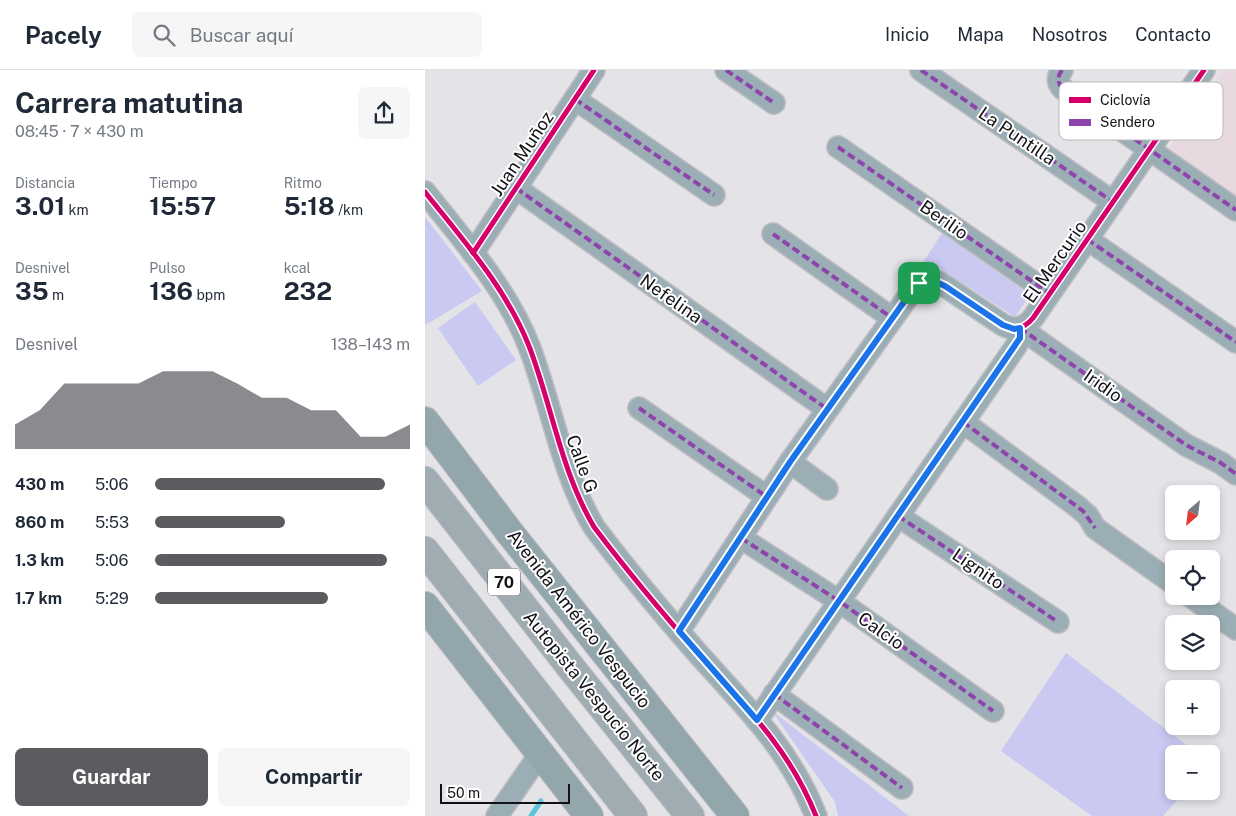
<!DOCTYPE html>
<html lang="es">
<meta charset="utf-8">
<style>
body{margin:0;font-family:"Public Sans",sans-serif;background:#f6f6f7;color:#1f2937;height:100vh;display:flex;flex-direction:column;font-size:19px;white-space:nowrap}
*{box-sizing:border-box;margin:0}
p{font-size:16px;color:#747a83}
.icon{flex:none;width:28px;height:28px;fill:none;stroke:currentColor;stroke-width:2;stroke-linecap:round;stroke-linejoin:round}
.map{position:relative;flex:1;overflow:hidden}
.drawer{display:flex;flex-direction:column;background:#fff;width:425px}
.drawer>*{flex:none}
.needle{width:32px;rotate:208deg}
.buttons{position:absolute;left:740px;top:415px;display:grid;gap:10px}
.buttons a{display:grid;place-items:center;width:55px;height:55px;border-radius:8px;background:#fff;box-shadow:0 2px 8px #0003;font-size:25px}
.scale{position:absolute;left:15px;bottom:12px;width:130px;box-sizing:border-box;padding-left:5px;border:2px solid #121216;border-top:0;font-size:14px;line-height:18px;white-space:nowrap;color:#121216;-webkit-text-stroke:4px #fff;paint-order:stroke}
.pin{position:absolute;display:grid;place-items:center;width:42px;height:42px;color:#fff;margin:-21px;border-radius:10px;box-shadow:0 2px 8px #0006}
.round{display:grid;place-items:center;flex:none;width:52px;height:52px;border-radius:8px;background:#f6f6f7}
.headline{display:flex;align-items:center;justify-content:space-between;height:85px;padding:0 15px}
h1{font-size:28px;font-weight:700;line-height:38px}
.metrics{display:grid;grid-template-columns:repeat(3,1fr);gap:8px;height:85px;padding:5px 15px}
.metrics div{display:grid;align-content:center}
.metrics b{font-size:25px;font-weight:700}
.metrics small{font-size:14px;font-weight:400}
.metrics p{font-size:14px}
.chart{height:140px;padding:10px 15px}
.chart p{display:flex;justify-content:space-between}
.chart svg{width:100%;height:90px;margin-top:5px;fill:#5b5b60;opacity:.7}
.cta{display:flex;gap:10px;margin-top:auto;padding:10px 15px}
.cta a{flex:1;height:58px;border-radius:8px;background:#5b5b60;color:#fff;font-size:20px;font-weight:700;line-height:58px;text-align:center}
.cta a+a{background:#f6f6f7;color:#1f2937}
ul{padding:0 15px;list-style:none;font-size:16px}
li{display:grid;grid-template-columns:80px 60px 1fr;align-items:center;height:38px}
li i{height:12px;border-radius:6px;background:#5b5b60}
header{display:flex;align-items:center;gap:30px;box-sizing:border-box;height:70px;padding:0 25px;background:#fff;border-bottom:1px solid #e0e1e3}
header strong{font-size:24px}
nav{display:flex;gap:28px;margin-inline-start:auto;font-size:18px}
.search{width:350px;height:45px;background:#f6f6f7;display:flex;align-items:center;gap:12px;box-sizing:border-box;padding:0 18px;border-radius:8px;color:#747a83;font-size:19px}
main{display:flex;flex:1;min-height:0}
.map>svg:first-child{display:block}
.education{fill:#e7d9df}
.green{fill:#c9c9f2}
.lines{fill:none;stroke-linecap:round;stroke-linejoin:round}
.stream{stroke:#5dc4da;stroke-width:5}
.minor-casing{stroke:#bebec1;stroke-width:24}
.major-casing{stroke:#bebec1;stroke-width:30}
.highway-casing{stroke:#bebec1;stroke-width:30}
.minor{stroke:#9caeb5;stroke-width:21}
.major{stroke:#93a6ac;stroke-width:28}
.highway{stroke:#9facb2;stroke-width:28}
.quiet{stroke:#8e44ad;stroke-width:4;stroke-dasharray:8 4;stroke-linecap:butt}
.cycleway-casing{stroke:#fff;stroke-width:8}
.cycleway{stroke:#d6006c;stroke-width:5}
.route-casing{stroke:#fff;stroke-width:10}
.route{stroke:#1a73e8;stroke-width:6}
.labels{text-anchor:middle;stroke-width:4;stroke-linejoin:round;paint-order:stroke}
.shield{fill:#fff;stroke:#59595c;stroke-width:1}
.shield-label{font-size:16px;font-weight:bold;fill:#121216}
.street-label{font-size:18px;fill:#121216;stroke:#fff}
.key{fill:#fff;stroke:#b8b8b9;stroke-width:1}
.key-label{font-size:14px;fill:#121216}
</style>
<header>
<strong>Pacely</strong>
<div class="search"><svg class="icon" aria-label="search" viewBox="0 0 24 24"><circle cx="10" cy="10" r="6"/><path d="M15 15l6 6"/></svg>Buscar aquí</div>
<nav><a>Inicio</a><a>Mapa</a><a>Nosotros</a><a>Contacto</a></nav>
</header>
<main>
<section class="drawer">
<div class="headline"><div><h1>Carrera matutina</h1><p>08:45 · 7 × 430 m</p></div><a class="round"><svg class="icon" aria-label="share" viewBox="0 0 24 24"><path d="M12 15V3M7 8l5-5 5 5M5 13v7h14v-7"/></svg></a></div>
<div class="metrics">
<div><p>Distancia</p><b>3.01<small> km</small></b></div>
<div><p>Tiempo</p><b>15:57</b></div>
<div><p>Ritmo</p><b>5:18<small> /km</small></b></div>
</div>
<div class="metrics">
<div><p>Desnivel</p><b>35<small> m</small></b></div>
<div><p>Pulso</p><b>136<small> bpm</small></b></div>
<div><p>kcal</p><b>232</b></div>
</div>
<div class="chart"><p><span>Desnivel</span>138–143 m</p>
<svg viewBox="0 0 160 44" preserveAspectRatio="none"><path d="M0 44V32L10 25L20 12L30 12L40 12L50 12L60 6L70 6L80 6L90 12L100 19L110 19L120 25L130 25L140 38L150 38L160 32V44z"/></svg>
</div>
<ul>
<li><b>430 m</b>5:06<i style="width:90%"></i></li>
<li><b>860 m</b>5:53<i style="width:51%"></i></li>
<li><b>1.3 km</b>5:06<i style="width:91%"></i></li>
<li><b>1.7 km</b>5:29<i style="width:68%"></i></li>
</ul>
<div class="cta"><a>Guardar</a><a>Compartir</a></div>
</section>
<div class="map">
<svg width="811" height="746" viewBox="0 0 811 746">
<rect width="100%" height="100%" fill="#e3e3e8"/>
<polygon class="education" points="798,0 811,0 811,127 743,79"/>
<g class="green">
<polygon points="0,147 57,221 0,255"/>
<polygon points="517,163 605,225 590,247 511,196 495,197"/>
<polygon points="50,232 91,290 53,316 13,258"/>
<polygon points="641,583 773,684 749,684 749,721 760,721 738,746 667,746 576,681"/>
<polygon points="347,641 484,746 413,746 410,732"/>
</g>
<g class="lines">
<polyline class="stream" points="106,746 116,731"/>
<g class="minor-casing">
<g id="minor">
<polyline points="301,0 349,33"/>
<polyline points="496,0 688,132"/>
<path d="M 637,0 C 632,7 632,13 638,19 L 811,140"/>
<polyline points="150,29 289,125"/>
<polyline points="413,77 624,223"/>
<polyline points="91,118 402,339"/>
<path d="M 0,122 C 38,170 81,218 104,276 C 127,336 136,401 169,457 C 203,502 239,545 276,587 C 322,638 365,680 391,746"/>
<polyline points="348,164 467,248"/>
<polyline points="662,169 811,272"/>
<polyline points="48,183 169,0"/>
<polyline points="595,258 761,375 796,393 811,404"/>
<polyline points="214,338 342,427"/>
<polyline points="538,352 653,437 663,446 670,458 749,514"/>
<polyline points="365,392 402,419"/>
<polyline points="473,446 633,552"/>
<polyline points="316,468 414,531 568,641"/>
<polyline points="765,526 811,559"/>
<path d="M 254,561 L 365,392 L 490,217 L 500,211 L 514,212 L 578,255 C 590,261 600,258 608,248 L 779,0"/>
<polyline points="349,624 477,718"/>
<polyline points="332,650 591,276 595,268 595,258"/>
<polyline points="72,746 115,684"/>
</g>
</g>
<g class="major-casing">
<g id="major">
<polyline points="0,351 85,463 310,746"/>
<polyline points="0,536 164,746"/>
</g>
</g>
<g class="highway-casing">
<g id="highway">
<polyline points="0,411 147,599 265,746"/>
<polyline points="0,481 208,746"/>
</g>
</g>
<use href="#minor" class="minor"/>
<use href="#major" class="major"/>
<use href="#highway" class="highway"/>
<g class="quiet">
<polyline points="301,0 349,33"/>
<polyline points="496,0 688,132"/>
<path d="M 637,0 C 632,7 632,13 638,19 L 811,140"/>
<polyline points="150,29 289,125"/>
<polyline points="413,77 624,223"/>
<polyline points="91,118 402,339"/>
<polyline points="348,164 467,248"/>
<polyline points="662,169 811,272"/>
<polyline points="595,258 761,375 796,393 811,404"/>
<polyline points="214,338 342,427"/>
<polyline points="538,352 658,441 670,458"/>
<polyline points="473,446 633,552"/>
<polyline points="316,468 414,531 568,641"/>
<polyline points="349,624 477,718"/>
<polyline points="332,650 591,276 595,268 595,258"/>
</g>
<g class="cycleway-casing">
<g id="cycleway">
<path d="M 0,122 C 38,170 81,218 104,276 C 127,336 136,401 169,457 C 203,502 239,545 276,587 C 322,638 365,680 391,746"/>
<polyline points="48,183 169,0"/>
<path d="M 254,561 L 365,392 L 490,217 L 500,211 L 514,212 L 578,255 C 590,261 600,258 608,248 L 779,0"/>
</g>
</g>
<use href="#cycleway" class="cycleway"/>
</g>
<g class="lines">
<g class="route-casing">
<polygon id="route" points="507,210 520,216 578,255 589,259 595,258 595,268 332,650 254,561 365,392 486,222 494,213"/>
</g>
<use href="#route" class="route"/>
</g>
<g class="labels">
<rect class="shield" x="63" y="498.5" width="32" height="27" rx="4"/>
<g class="shield-label">
<text x="79" y="518">70</text>
</g>
<g class="street-label">
<text transform="translate(592 66) rotate(34)" y="6">La Puntilla</text>
<text transform="translate(97 84) rotate(-56)" y="6">Juan Muñoz</text>
<text transform="translate(519 150) rotate(35)" y="6">Berilio</text>
<text transform="translate(630 192) rotate(-55)" y="6">El Mercurio</text>
<text transform="translate(246 229) rotate(35)" y="6">Nefelina</text>
<text transform="translate(678 316) rotate(35)" y="6">Iridio</text>
<text transform="translate(157 394) rotate(70)" y="6">Calle G</text>
<text transform="translate(553 499) rotate(34)" y="6">Lignito</text>
<text transform="translate(154 549) rotate(52)" y="6">Avenida Américo Vespucio</text>
<text transform="translate(456 561) rotate(35)" y="6">Calcio</text>
<text transform="translate(169 626) rotate(51)" y="6">Autopista Vespucio Norte</text>
</g>
</g>
<rect x="634" y="12" width="164" height="58" rx="8" class="key"/>
<rect x="644" y="27" width="22" height="6" fill="#d6006c"/>
<rect x="644" y="49" width="22" height="7" fill="#8e44ad"/>
<g class="key-label">
<text x="675" y="35">Ciclovía</text>
<text x="675" y="57">Sendero</text>
</g>
</svg>
<div class="buttons">
<a><svg class="needle" viewBox="-14 -14 28 28"><path d="M0-13l5 13h-10z" fill="#e53935"/><path d="M0 13l5-13h-10z" fill="#747a83"/></svg></a>
<a><svg class="icon" aria-label="locate" viewBox="0 0 24 24"><circle cx="12" cy="12" r="6"/><path d="M12 2v4M12 18v4M2 12h4M18 12h4"/></svg></a>
<a><svg class="icon" aria-label="layers" viewBox="0 0 24 24"><path d="M12 4l9 5-9 5-9-5zM3 14l9 5 9-5"/></svg></a>
<a>+</a>
<a>−</a>
</div>
<div class="scale">50 m</div>
<div class="pin" style="left:494px;top:213px;background:#1e9e55"><svg class="icon" aria-label="arrive" viewBox="0 0 24 24"><path d="M6 21V4h12l-3 4 3 4H6"/></svg></div>
</div>
</main>
